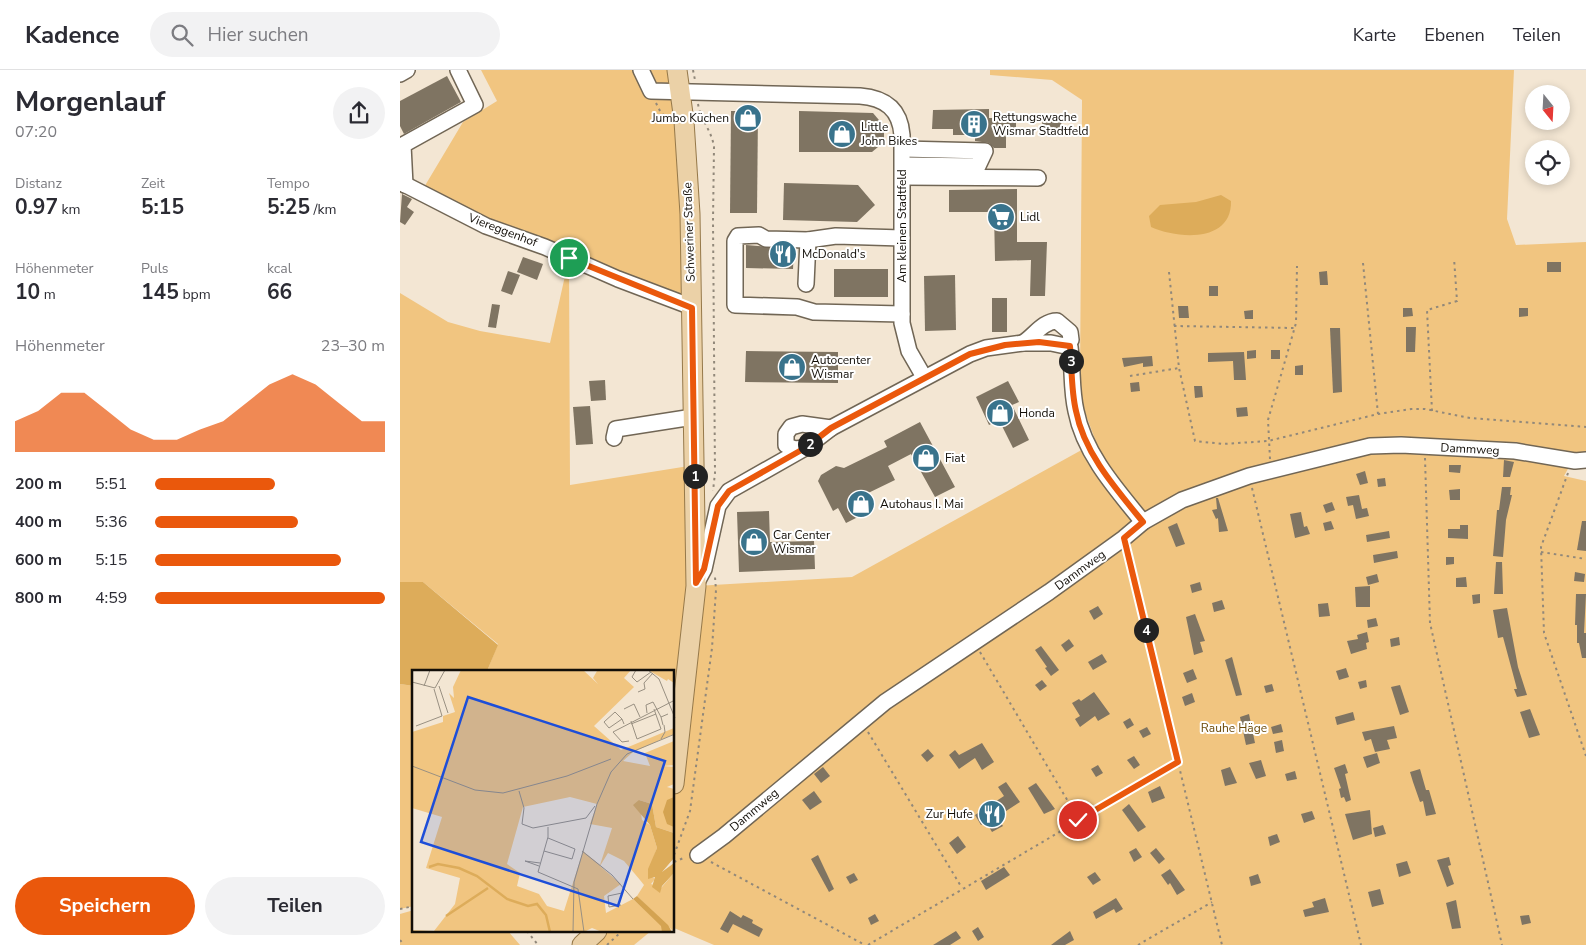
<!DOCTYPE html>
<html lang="de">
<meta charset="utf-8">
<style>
body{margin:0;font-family:"Nunito Sans",sans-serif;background:#f2f2f3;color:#2b2b33;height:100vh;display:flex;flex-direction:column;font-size:19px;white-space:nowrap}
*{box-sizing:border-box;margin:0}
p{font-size:16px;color:#7c7c81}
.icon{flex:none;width:28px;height:28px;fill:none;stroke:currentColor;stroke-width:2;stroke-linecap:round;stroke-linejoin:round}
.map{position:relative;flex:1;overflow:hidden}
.panel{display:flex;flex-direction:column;background:#fff;width:400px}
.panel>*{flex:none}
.needle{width:32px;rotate:162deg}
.tools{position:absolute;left:1125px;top:15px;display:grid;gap:10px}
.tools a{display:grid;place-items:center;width:45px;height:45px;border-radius:50%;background:#fff;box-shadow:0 2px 8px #0003;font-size:25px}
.pin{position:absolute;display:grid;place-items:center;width:42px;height:42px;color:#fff;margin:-21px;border:2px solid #fff;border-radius:50%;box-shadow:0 1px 5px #0007}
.km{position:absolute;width:25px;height:25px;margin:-12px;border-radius:50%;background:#222;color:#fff;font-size:14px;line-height:25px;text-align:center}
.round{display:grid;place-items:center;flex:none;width:52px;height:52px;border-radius:26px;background:#f2f2f3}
.overview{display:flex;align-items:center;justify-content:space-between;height:85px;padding:0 15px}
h1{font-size:28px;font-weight:700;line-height:38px}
.metrics{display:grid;grid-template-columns:repeat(3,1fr);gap:8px;height:85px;padding:5px 15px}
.metrics div{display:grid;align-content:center}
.metrics b{font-size:21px;font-weight:700}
.metrics small{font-size:14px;font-weight:400}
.metrics p{font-size:14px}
.chart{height:140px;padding:10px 15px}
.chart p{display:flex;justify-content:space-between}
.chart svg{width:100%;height:90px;margin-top:5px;fill:#ea580c;opacity:.7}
.button{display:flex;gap:10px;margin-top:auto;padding:10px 15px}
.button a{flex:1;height:58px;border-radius:30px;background:#ea580c;color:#fff;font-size:20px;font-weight:700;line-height:58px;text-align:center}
.button a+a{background:#f2f2f3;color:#2b2b33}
ul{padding:0 15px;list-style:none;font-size:16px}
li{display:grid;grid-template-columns:80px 60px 1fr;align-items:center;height:38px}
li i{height:12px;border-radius:6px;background:#ea580c}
header{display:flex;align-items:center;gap:30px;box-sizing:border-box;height:70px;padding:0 25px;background:#fff;border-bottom:1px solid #e1e1e2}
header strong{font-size:24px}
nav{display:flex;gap:28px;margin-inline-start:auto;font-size:18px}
.search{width:350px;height:45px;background:#f2f2f3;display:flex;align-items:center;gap:12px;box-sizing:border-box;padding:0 18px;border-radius:28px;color:#7c7c81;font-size:19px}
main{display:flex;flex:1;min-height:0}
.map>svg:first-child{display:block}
.green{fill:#f1c580}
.water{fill:#ddac5a}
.building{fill:#7f7462}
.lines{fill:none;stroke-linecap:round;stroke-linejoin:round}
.minor-casing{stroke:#716655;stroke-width:18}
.major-casing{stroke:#96794a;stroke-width:21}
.path{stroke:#91887a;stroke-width:2;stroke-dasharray:2.5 4;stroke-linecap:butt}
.minor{stroke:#fff;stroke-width:15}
.major{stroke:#ebd1a7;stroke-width:19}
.route-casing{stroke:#fff;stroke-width:10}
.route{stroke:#ea580c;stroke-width:6}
.labels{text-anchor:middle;stroke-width:4;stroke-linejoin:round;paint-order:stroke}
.poi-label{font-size:12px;fill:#120e08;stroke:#fff;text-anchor:start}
.street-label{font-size:12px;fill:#120e08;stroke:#fff}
.park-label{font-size:12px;fill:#6c4b0a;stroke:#fff}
.inset-river{fill:none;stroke:#ddac5a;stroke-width:2.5}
.inset-road{fill:none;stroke:#999082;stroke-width:1}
.view{fill:#1d4ed8;fill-opacity:0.15;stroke:#1d4ed8;stroke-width:2.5}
.inset-edge{fill:none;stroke:#120e08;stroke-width:2.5}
</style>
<header>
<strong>Kadence</strong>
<div class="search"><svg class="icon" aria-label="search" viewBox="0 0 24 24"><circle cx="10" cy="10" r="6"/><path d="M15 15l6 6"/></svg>Hier suchen</div>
<nav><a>Karte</a><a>Ebenen</a><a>Teilen</a></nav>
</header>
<main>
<section class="panel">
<div class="overview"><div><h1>Morgenlauf</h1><p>07:20</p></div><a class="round"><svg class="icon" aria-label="share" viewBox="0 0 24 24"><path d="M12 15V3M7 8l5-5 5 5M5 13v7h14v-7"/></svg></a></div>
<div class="metrics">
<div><p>Distanz</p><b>0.97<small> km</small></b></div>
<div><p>Zeit</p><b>5:15</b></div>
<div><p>Tempo</p><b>5:25<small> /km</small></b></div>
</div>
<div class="metrics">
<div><p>Höhenmeter</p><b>10<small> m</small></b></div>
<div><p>Puls</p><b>145<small> bpm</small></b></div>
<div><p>kcal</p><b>66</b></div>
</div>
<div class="chart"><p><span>Höhenmeter</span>23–30 m</p>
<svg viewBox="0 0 160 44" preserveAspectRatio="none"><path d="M0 44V29L10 24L20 15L30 15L40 24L50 33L60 38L70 38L80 33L90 29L100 20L110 11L120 6L130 11L140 20L150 29L160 29V44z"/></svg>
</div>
<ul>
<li><b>200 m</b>5:51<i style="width:52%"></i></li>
<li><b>400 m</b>5:36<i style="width:62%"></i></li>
<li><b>600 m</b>5:15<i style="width:81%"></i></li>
<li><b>800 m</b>4:59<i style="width:100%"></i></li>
</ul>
<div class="button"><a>Speichern</a><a>Teilen</a></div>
</section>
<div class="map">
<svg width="1186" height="875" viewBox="0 0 1186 875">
<rect width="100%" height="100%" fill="#f3e6d3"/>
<g class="green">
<polygon points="81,0 284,0 289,235 169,188 170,415 295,395 296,516 452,507 696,372 683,337 680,308 682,30 652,10 590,5 590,0 1114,0 1107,149 1116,175 1186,172 1186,390 1169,397 1164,406 1186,411 1186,875 314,875 274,858 274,601 87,601 98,574 23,512 0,512 0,223 48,252 80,261 150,273 169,188 20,124 63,52 97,31"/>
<polygon points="0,614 14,616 14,836 0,839"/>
<polygon points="14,840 14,861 108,861 120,875 0,875 0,844"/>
<polygon points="197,861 251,861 234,875 182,875"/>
</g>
<g class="water">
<path d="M 821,125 L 831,131 C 832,173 778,169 751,157 L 749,146 L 760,135 L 796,132 Z"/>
<polygon points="0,512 23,512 98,575 87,601 14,601 14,616 0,614"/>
</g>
<g class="building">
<polygon points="47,6 61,32 4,64 0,56 0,31"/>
<polygon points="589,39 589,48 616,48 616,65 606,66 606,78 594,78 589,73 575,71 575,65 553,65 553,59 532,59 533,40"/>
<polygon points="331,41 358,41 357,143 330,143"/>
<polygon points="399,41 473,43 484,56 484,72 472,82 399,82"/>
<polygon points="661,48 662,64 643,64 642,49"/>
<polygon points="384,113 458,115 475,135 457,152 383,150"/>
<polygon points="617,119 617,172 647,172 645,226 630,226 631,190 595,191 594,142 549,142 549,120"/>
<polygon points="2,124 12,129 7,137 14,142 5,155 0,152"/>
<polygon points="346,175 394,179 393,199 346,198"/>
<polygon points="123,187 143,194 137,210 117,202"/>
<rect x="1147" y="192" width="14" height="10"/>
<rect x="434" y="199" width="54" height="28"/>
<polygon points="108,201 120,205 112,225 101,221"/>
<polygon points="927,201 928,215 920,215 919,202"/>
<polygon points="555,205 556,260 525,261 524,206"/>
<rect x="809" y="216" width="9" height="10"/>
<rect x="592" y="228" width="15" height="34"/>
<polygon points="92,234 100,235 96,258 88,257"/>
<polygon points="778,236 788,236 789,248 779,248"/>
<polygon points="1003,238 1012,238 1013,246 1003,247"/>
<polygon points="1119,238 1128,238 1128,246 1119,247"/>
<polygon points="853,240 853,249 845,249 844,241"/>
<polygon points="1006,257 1016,257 1015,282 1006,282"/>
<polygon points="930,258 940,258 942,322 933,323"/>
<polygon points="856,280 856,288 847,289 847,281"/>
<rect x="871" y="280" width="9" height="9"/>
<polygon points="346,281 438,282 438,313 345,312"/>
<polygon points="844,282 846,310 834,310 833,291 808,292 808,283"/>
<polygon points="752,286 753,296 743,297 743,293 724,297 722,288"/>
<polygon points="903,295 903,305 895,305 895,296"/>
<polygon points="205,310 206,330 191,331 189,311"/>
<polygon points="608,311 619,332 612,335 629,370 613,378 599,350 589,355 576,327"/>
<polygon points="739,312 740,321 731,322 730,313"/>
<polygon points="794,316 802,316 803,327 795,328"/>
<polygon points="190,336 193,374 176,375 173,337"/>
<polygon points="847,337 848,346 837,347 836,338"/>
<polygon points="520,352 555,417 535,427 511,384 488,396 495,410 462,426 470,441 446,453 438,438 433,441 418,411 421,405 436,396 444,398 487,377 484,371"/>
<polygon points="1104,390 1114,392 1110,407 1103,407"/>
<polygon points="1049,395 1061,395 1060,403 1049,402"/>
<polygon points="965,401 968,413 960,415 956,404"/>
<polygon points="985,408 986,416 978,417 977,409"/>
<polygon points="1102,417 1111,417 1110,425 1112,425 1106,450 1103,487 1093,486 1097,440 1099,440"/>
<polygon points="1060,419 1060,430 1050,430 1049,420"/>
<polygon points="959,425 962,439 967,438 969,446 956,449 953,435 948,436 946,427"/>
<polygon points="816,428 818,428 828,461 819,462 818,448 816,449 812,440 817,439"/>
<polygon points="932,432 935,440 926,443 923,435"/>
<polygon points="369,441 370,472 414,471 415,499 339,502 337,442"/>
<polygon points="901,442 904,457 907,456 910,464 895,468 890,444"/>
<polygon points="931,451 934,459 925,461 923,453"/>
<polygon points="1182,451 1186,451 1186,481 1177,480"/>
<polygon points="777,453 785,474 776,477 768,457"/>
<polygon points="1060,455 1068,455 1068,469 1048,468 1048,459 1060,459"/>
<polygon points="989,461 990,468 967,472 966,465"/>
<polygon points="997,481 998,488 974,493 973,485"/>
<polygon points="1046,487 1054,487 1054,494 1046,495"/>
<polygon points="1096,492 1102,492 1103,524 1094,524"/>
<polygon points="1175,502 1185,504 1184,512 1174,511"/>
<polygon points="977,504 979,512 968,515 966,507"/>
<polygon points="1066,507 1067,517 1056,517 1056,508"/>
<polygon points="800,512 802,520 792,523 790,515"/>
<polygon points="970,516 970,537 956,537 955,517"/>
<polygon points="1080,524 1080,533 1073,534 1072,525"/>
<polygon points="1176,524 1186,524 1184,563 1186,563 1186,588 1182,588 1179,573 1177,573 1177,555 1175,555"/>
<polygon points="822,530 825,539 814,542 812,533"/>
<polygon points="928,533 930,546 919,547 918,534"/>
<polygon points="698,536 703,544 694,550 689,541"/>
<polygon points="1107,538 1118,597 1127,625 1117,627 1114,619 1117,619 1103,567 1098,568 1093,540"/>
<polygon points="795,544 805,571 800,572 803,582 794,585 786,547"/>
<polygon points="976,548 978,556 968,558 967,550"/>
<polygon points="967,562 969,572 966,573 967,579 951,584 947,571 958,569 957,565"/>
<polygon points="999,567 1000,575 991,577 990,569"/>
<polygon points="669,569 674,576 666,582 661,575"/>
<polygon points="641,576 659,600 651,606 645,598 647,597 635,580"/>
<polygon points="702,584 707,592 693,600 688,592"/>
<polygon points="832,587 842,625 836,626 825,590"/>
<polygon points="946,598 949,607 939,610 936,601"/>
<polygon points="793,599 797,609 787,613 783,603"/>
<polygon points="642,610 647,616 640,621 635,615"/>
<polygon points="966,610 967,617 960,619 958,612"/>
<polygon points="872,614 874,621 866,623 864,616"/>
<polygon points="1000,615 1009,642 1000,645 991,617"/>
<polygon points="694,622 710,644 698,651 695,646 680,657 675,649 680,646 672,633 679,629 681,631"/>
<polygon points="792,623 795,632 785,636 782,627"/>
<polygon points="1130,639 1140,665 1129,668 1120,642"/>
<polygon points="953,642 955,650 937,655 935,647"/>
<polygon points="849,644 855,673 846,675 840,647"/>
<polygon points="730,648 734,655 727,659 723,652"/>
<polygon points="881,654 883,662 873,664 871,657"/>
<polygon points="994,656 997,668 987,670 990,679 975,682 971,669 965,671 962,662"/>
<polygon points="747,657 751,664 743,668 739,661"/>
<polygon points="882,670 884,681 876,683 874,672"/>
<polygon points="582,673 594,692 582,700 575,688 559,699 549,685 555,680 559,685"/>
<polygon points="528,679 534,686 527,692 521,685"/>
<polygon points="977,683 980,693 967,698 963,687"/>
<polygon points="734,686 740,695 734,699 727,690"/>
<polygon points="861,690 866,706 856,709 849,693"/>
<polygon points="945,694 948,703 945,704 951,730 946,732 944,727 941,728 939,719 941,718 934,698"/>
<polygon points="698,695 703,703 696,707 691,699"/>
<polygon points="423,697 430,706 421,713 414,704"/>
<polygon points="830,697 837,713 825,716 821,700"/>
<polygon points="1020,699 1026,720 1029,720 1036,744 1026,746 1023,731 1020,732 1013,712 1010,702"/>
<polygon points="895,701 897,709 887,711 885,704"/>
<polygon points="606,712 620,732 597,747 603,756 592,762 586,752 581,755 575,745 604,726 598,717"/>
<polygon points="636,713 655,739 644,744 628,718"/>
<polygon points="760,716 765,728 752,733 748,722"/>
<polygon points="414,721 422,732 410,740 402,730"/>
<polygon points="729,734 746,757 738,762 722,740"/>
<polygon points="970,740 972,764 953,770 945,744"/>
<polygon points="912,741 915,749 904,753 901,744"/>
<polygon points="983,755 986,764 975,767 973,758"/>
<polygon points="877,764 880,772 870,776 868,767"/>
<polygon points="558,766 566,777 557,784 549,773"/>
<polygon points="736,778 742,787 734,792 729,782"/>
<polygon points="756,778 765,789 759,794 750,783"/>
<polygon points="418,785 434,819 429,822 411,789"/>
<polygon points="1049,787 1051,795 1048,796 1054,814 1047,817 1037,790"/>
<polygon points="1007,791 1011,803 999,807 996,794"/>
<polygon points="604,797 610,805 586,820 581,811"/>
<polygon points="770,799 785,820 777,825 770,813 768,815 761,805"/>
<polygon points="695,802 701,810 693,815 687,807"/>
<polygon points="454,803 458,810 450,814 446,807"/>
<polygon points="858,804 861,813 851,816 849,807"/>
<polygon points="980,819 984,834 972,837 968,822"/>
<polygon points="716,828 723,839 716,843 714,839 696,849 693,842"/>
<polygon points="925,828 929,842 905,847 903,840 914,837 912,832"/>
<polygon points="1056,830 1061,858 1052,859 1046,833"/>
<polygon points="330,841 341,848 343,845 353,850 352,853 363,859 359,867 333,854 328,863 320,859"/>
<polygon points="475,844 479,851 471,855 468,848"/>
<polygon points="1129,845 1131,853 1122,855 1120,846"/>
<polygon points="578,857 584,867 578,871 572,861"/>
<polygon points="556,861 561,868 550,875 533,875"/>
<polygon points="670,861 674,870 665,875 651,875"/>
</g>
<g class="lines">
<g class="minor-casing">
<g id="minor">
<path d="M 241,0 L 251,21 L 460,26 C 485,28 500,39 502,65 L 502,253 L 509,281 L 524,307"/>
<polyline points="0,4 7,0"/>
<polyline points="503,79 585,81 578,96 503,95"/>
<polyline points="503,107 638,108"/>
<polyline points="0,112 86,156 145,177 218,209 292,237"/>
<polyline points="5,115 3,75 75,35 58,0"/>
<polyline points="406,214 408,170"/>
<polyline points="502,244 414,242 397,237 335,235 335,171 338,166 359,165 366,169 408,170 436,166 502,168"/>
<path d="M 623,273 C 634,266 643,251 657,251 L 670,262 L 671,270 L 667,275"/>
<polyline points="214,368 216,359 293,347"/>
<polyline points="405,378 394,379 386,375 386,364 391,357 402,354 431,358"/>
<path d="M 297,512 L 304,499 L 318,436 L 329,421 L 405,378 L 431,358 L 570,284 L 586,278 L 623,273 L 651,273 L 670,277 C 673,298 671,320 676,341 C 684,383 716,419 743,452"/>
<polyline points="298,785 324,766 485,632 649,522 724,468 743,452 782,430 849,406 970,376 1001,375 1115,381 1175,391 1186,390"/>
</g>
</g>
<g class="major-casing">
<g id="major">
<polyline points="274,714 296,516 290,144 284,51 277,0"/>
<polyline points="182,875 197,861"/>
</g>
</g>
<g class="path">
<polyline points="293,0 295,10"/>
<polyline points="256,33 261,43 270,50"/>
<path d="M 298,34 C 301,51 312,61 314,77 L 313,151 L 315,403 L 313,421"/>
<polyline points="963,193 978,344"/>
<polyline points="769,202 779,298 795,371 823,374 868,371 978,344 1011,339 1025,339 1070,348 1186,357"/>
<polyline points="774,256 894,258"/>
<polyline points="730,306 779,298"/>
<polyline points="1032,341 1027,240 1057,231 1054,188"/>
<polyline points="1025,388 1030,553 1102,875"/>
<polyline points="870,389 868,350 896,253 897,196"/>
<polyline points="1168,403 1141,477 1144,563 1186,686"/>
<polyline points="852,418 961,875"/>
<polyline points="727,480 822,875"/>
<polyline points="1141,482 1186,489"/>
<polyline points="580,582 679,750"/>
<polyline points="468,662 562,818"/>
<polyline points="274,785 290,741 312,578 316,520 315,507"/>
<polyline points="274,792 286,787"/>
<polyline points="311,792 465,875"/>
<polyline points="0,839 14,836"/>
<polyline points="127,861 138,875"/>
<polyline points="0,870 4,875"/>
<polyline points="207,875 222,861"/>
<polyline points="468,875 778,692"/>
<polyline points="738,875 812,832"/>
</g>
<use href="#minor" class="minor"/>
<use href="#major" class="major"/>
</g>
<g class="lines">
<g class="route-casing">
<path id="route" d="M 169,188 L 292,238 L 296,513 L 304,499 L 318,436 L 329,421 L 405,378 L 431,358 L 570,284 L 605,275 L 639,272 L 670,276 C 672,298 671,320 676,341 C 684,383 716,419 743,452 L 724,468 L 778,692 L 678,750"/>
</g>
<use href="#route" class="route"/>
</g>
<defs>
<g id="shop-disc" transform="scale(1.4375)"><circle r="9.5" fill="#39738c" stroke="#fff"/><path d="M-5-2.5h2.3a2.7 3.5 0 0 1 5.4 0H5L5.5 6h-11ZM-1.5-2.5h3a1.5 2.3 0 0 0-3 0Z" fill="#fff"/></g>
<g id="building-disc" transform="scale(1.4375)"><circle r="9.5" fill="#39738c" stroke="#fff"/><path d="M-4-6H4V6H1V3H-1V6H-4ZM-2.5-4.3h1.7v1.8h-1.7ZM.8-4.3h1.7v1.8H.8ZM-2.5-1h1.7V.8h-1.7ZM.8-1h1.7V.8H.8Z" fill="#fff"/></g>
<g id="supermarket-disc" transform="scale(1.4375)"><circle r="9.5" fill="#39738c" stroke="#fff"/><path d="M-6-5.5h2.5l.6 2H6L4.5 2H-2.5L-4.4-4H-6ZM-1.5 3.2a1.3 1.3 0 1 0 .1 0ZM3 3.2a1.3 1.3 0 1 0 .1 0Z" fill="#fff"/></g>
<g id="restaurant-disc" transform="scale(1.4375)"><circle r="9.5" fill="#39738c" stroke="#fff"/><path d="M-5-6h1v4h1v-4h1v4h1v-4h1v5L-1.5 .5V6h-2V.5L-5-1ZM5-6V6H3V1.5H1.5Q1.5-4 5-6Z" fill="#fff"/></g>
</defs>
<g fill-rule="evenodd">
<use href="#shop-disc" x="348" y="48"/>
<use href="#building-disc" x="574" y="54"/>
<use href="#shop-disc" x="442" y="64"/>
<use href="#supermarket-disc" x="601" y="147"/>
<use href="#restaurant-disc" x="383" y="184"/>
<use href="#shop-disc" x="392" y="297"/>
<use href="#shop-disc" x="600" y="343"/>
<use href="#shop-disc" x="526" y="388"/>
<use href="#shop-disc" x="461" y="434"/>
<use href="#shop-disc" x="354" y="472"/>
<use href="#restaurant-disc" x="592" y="744"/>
</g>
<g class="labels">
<g class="poi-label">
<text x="593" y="51">Rettungswache<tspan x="593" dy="14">Wismar Stadtfeld</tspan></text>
<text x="329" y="52" text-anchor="end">Jumbo Küchen</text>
<text x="461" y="61">Little<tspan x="461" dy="14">John Bikes</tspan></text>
<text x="620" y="151">Lidl</text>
<text x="402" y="188">McDonald's</text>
<text x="411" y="294">Autocenter<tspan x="411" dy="14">Wismar</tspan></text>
<text x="619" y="347">Honda</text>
<text x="545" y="392">Fiat</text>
<text x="480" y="438">Autohaus I. Mai</text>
<text x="373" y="469">Car Center<tspan x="373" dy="14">Wismar</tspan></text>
<text x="573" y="748" text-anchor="end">Zur Hufe</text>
</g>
<g class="street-label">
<text transform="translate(502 156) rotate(-90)" y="4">Am kleinen Stadtfeld</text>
<text transform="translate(103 160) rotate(21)" y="4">Viereggenhof</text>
<text transform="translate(289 162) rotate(-92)" y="4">Schweriner Straße</text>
<text transform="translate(1070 379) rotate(3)" y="4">Dammweg</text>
<text transform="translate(680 500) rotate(-36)" y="4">Dammweg</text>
<text transform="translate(354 740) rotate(-40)" y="4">Dammweg</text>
</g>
<g class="park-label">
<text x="834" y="662">Rauhe Häge</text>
</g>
</g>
<g transform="translate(12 600)">
<rect width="262" height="262" fill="#f3e6d3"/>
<path d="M 49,0 L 171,0 L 186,14 L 181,8 L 185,1 L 219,0 L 212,8 L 222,17 L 182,56 L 209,80 L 262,58 L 262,64 L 221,82 L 211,91 L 238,96 L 233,83 L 262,71 L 262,95 L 251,96 L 262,97 L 262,114 L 255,117 L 262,119 L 262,163 L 244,157 L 240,134 L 227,130 L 230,150 L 238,155 L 245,178 L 240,192 L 240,207 L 243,209 L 239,214 L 249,218 L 262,203 L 262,262 L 225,226 L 232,215 L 228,210 L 212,191 L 196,183 L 188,196 L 209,214 L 192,226 L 194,243 L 221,229 L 250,256 L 250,262 L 190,262 L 180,258 L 172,262 L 0,262 L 0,260 L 22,261 L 43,234 L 48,208 L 14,198 L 30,147 L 0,138 L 0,62 L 31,52 L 31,46 L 43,42 L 37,23 L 42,28 L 41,17 ZM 158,127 L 185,134 L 178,154 L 200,158 L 188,195 L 171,181 L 152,241 L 135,236 L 127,224 L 105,216 L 108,203 L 95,194 L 111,137 ZM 236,0 L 262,0 L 262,13 L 256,9 L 255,11 Z" fill="#f1c580" fill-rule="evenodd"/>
<path d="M 262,127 L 263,127 L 262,157 L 255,154 L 251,142 L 255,130 ZM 225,226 L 256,255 L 260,262 L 250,262 L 249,256 L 221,229 Z" fill="#d4a351"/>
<path d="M 227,130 L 240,134 L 244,157 L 262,163 L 262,188 L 250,202 L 262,193 L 262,203 L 250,216 L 248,223 L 240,217 L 243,207 L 236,209 L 236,199 L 245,178 L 238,155 L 221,135 Z" fill="#ddac5a"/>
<path class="inset-river" d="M 17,197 L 26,194 L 47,198 L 65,206 L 95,229 L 116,236 L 125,234 L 134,245 L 138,262M 34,246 L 76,218"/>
<path class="inset-road" d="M 224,0 L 220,7 L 225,12 L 239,2M 236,0 L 247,9 L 263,48M 0,12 L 23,18 L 33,0M 12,16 L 18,0M 27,16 L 36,43M 226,22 L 233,19 L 232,13 L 241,3M 212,39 L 222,34 L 228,47M 235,43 L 234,35 L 241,32 L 249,47M 210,49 L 197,58 L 192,52 L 203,42 L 210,49 L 212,54M 219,51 L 225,69 L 249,59 L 242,39M 219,54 L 244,44M 251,55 L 249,47 L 256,44M 4,56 L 30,46 L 22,19M 249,69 L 253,62 L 252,55M 217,71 L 210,72 L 201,62 L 263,30M 0,96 L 63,120 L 91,123 L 155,106 L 199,89M 107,121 L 112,138 L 110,154 L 121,158 L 174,148 L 183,136M 136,157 L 136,167 L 126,202 L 166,219 L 172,262M 132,181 L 160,189 L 163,179 L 136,168M 170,181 L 200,205 L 221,229M 127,196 L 113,191 L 128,193M 209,235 L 197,237 L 196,226 L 210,223 L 212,216M 161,262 L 162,212 L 185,134 L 199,102 L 215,84 L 263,64"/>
<path class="view" d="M 56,27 L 253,91 L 206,236 L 9,172 Z"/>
<rect width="262" height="262" class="inset-edge"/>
</g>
</svg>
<div class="tools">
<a><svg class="needle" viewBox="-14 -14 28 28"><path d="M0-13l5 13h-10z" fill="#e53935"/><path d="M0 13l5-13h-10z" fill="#7c7c81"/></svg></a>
<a><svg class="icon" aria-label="locate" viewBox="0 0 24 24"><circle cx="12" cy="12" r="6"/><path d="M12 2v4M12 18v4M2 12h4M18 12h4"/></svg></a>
</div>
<div class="pin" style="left:169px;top:188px;background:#1e9e55"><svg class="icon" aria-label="arrive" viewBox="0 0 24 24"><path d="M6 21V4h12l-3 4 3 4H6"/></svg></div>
<div class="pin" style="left:678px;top:750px;background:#d93025"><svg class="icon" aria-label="check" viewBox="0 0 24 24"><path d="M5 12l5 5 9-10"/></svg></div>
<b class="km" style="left:295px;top:406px">1</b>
<b class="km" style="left:410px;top:374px">2</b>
<b class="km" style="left:671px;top:291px">3</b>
<b class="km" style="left:746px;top:560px">4</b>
</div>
</main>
